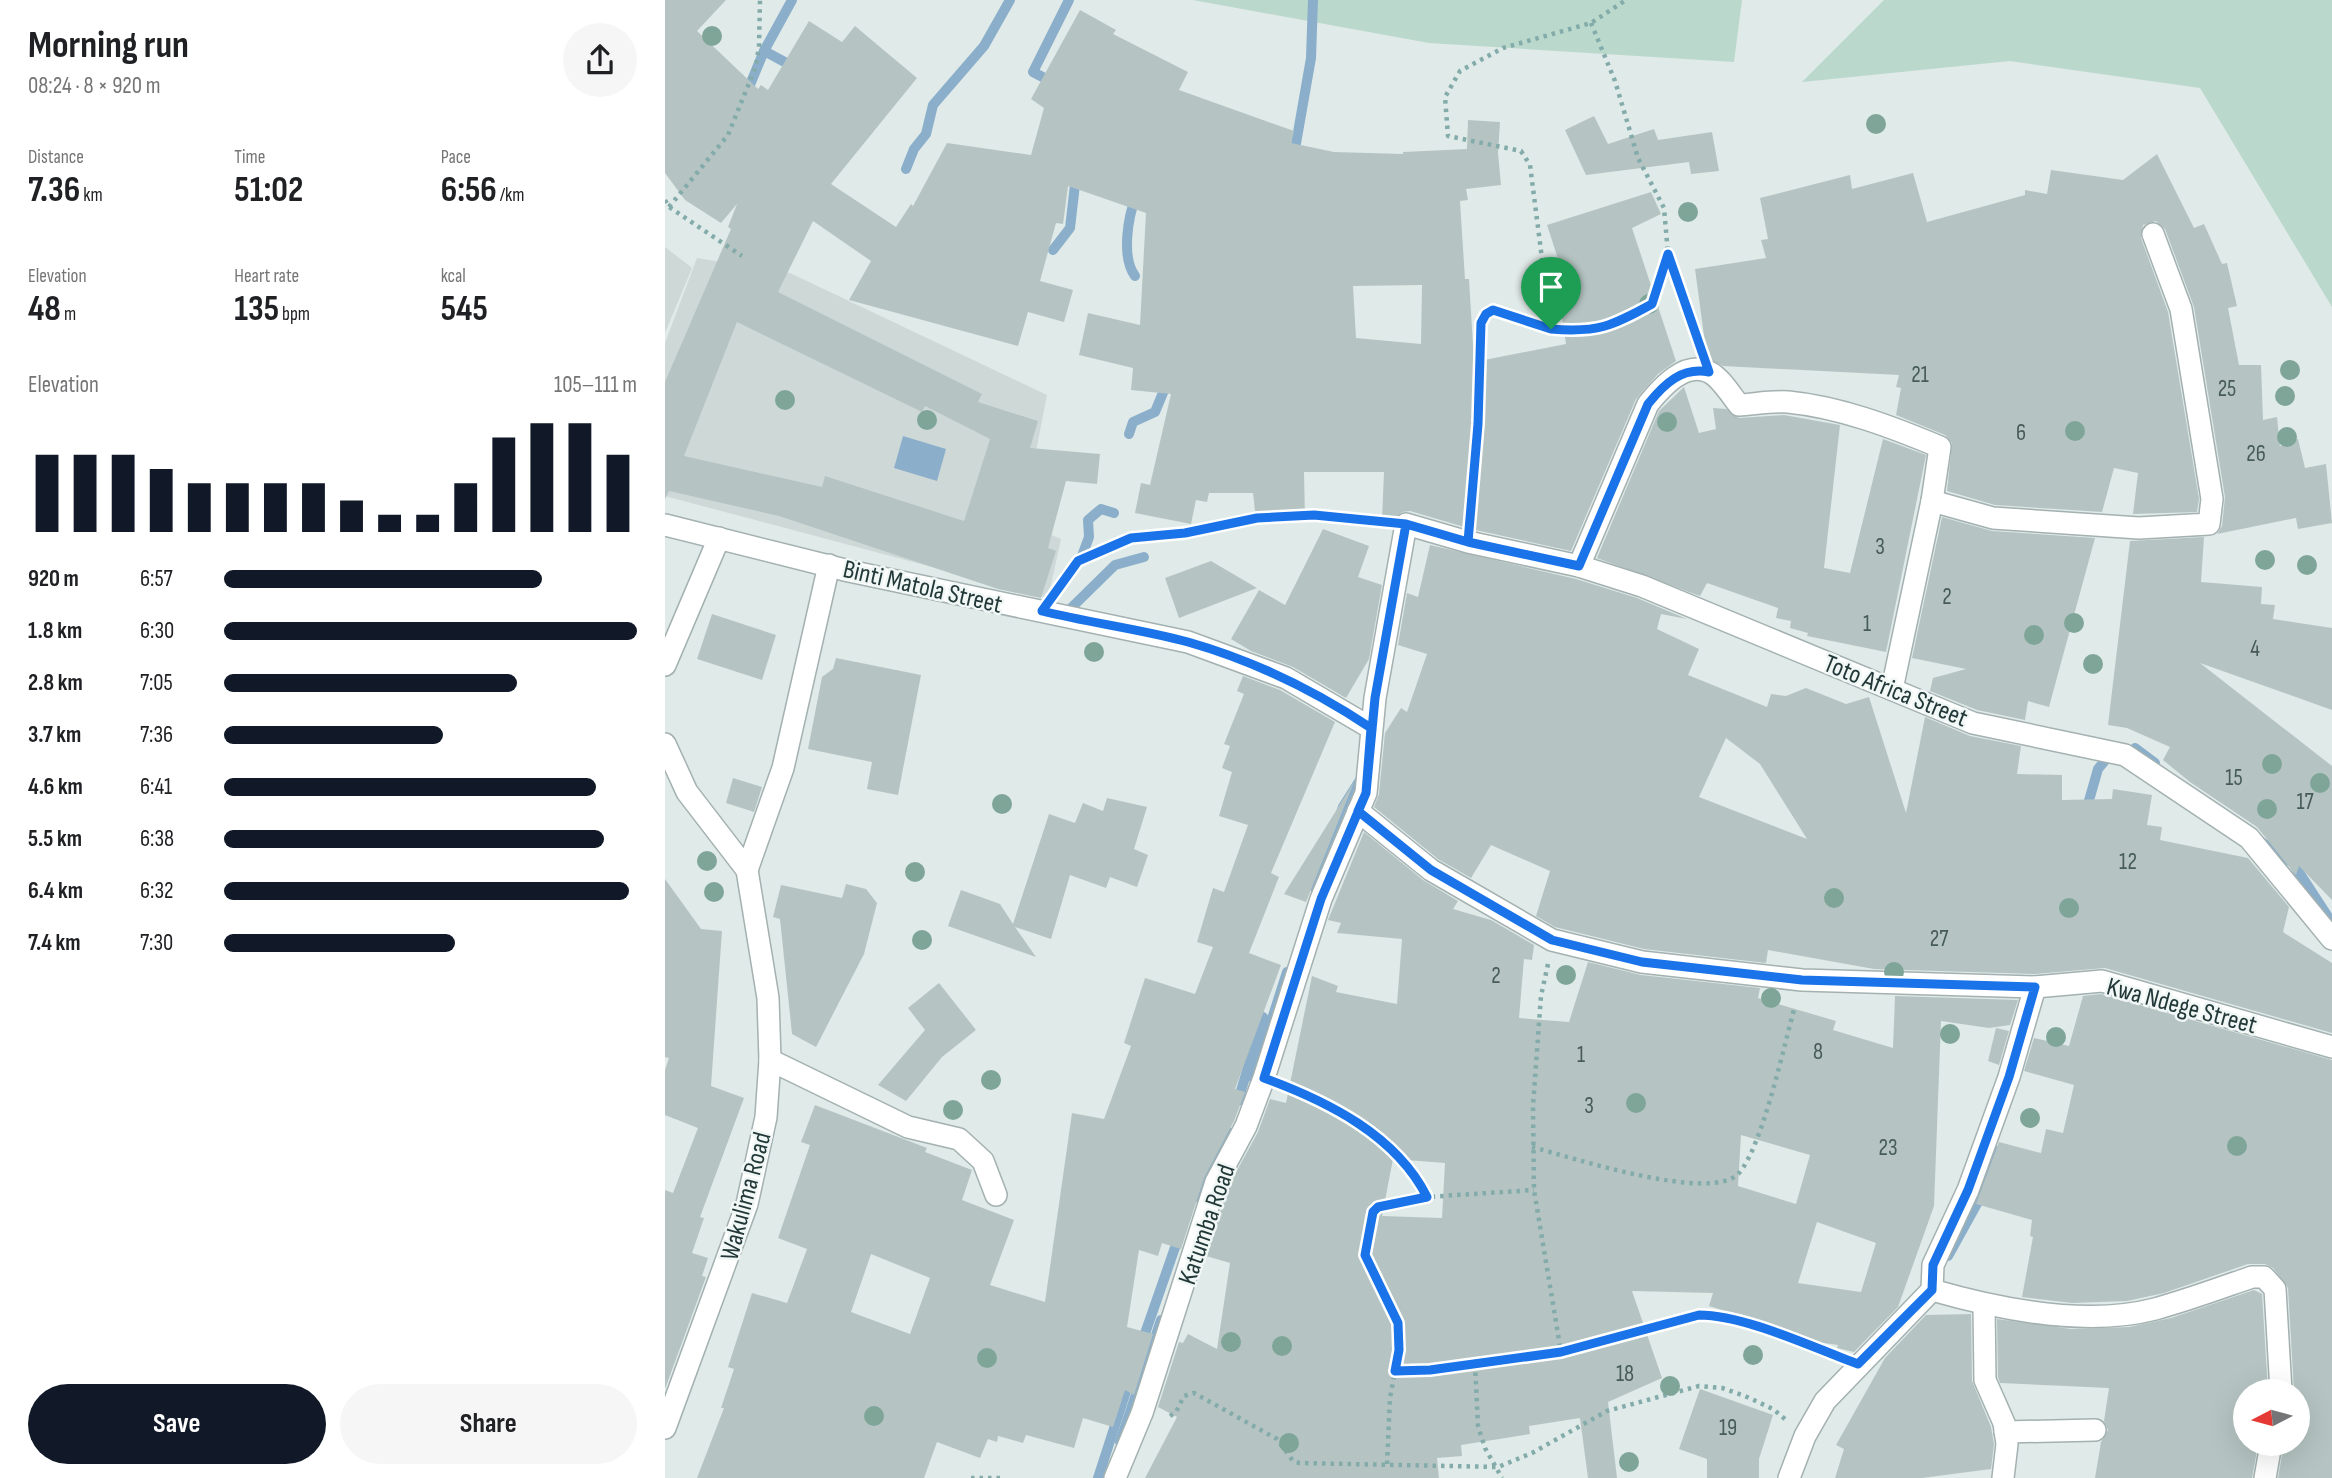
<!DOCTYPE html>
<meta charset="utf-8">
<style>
body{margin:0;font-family:"Sofia Sans Condensed",sans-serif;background:#f6f6f6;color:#202124;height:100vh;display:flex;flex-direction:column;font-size:26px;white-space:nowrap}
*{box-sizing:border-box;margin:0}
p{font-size:23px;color:#757577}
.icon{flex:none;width:38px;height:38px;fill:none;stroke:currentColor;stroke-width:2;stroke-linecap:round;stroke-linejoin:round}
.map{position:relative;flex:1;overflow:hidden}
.details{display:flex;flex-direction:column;background:#fff;width:665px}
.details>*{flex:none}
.needle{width:46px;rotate:264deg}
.fabs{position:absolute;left:1568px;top:1379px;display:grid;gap:14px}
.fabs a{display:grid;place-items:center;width:77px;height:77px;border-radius:50%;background:#fff;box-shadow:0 7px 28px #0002;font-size:35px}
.pin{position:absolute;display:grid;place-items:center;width:60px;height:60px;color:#fff;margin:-72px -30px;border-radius:50% 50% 50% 0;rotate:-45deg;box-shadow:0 0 7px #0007}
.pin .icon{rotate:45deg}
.round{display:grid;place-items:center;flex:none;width:74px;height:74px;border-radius:37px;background:#f6f6f6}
.headline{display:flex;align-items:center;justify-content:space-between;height:119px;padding:0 28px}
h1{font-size:38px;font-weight:700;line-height:52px}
.metrics{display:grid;grid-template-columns:repeat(3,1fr);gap:10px;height:119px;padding:7px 28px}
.metrics div{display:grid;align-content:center}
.metrics b{font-size:35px;font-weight:700}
.metrics small{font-size:19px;font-weight:400}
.metrics p{font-size:19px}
.chart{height:196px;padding:14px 28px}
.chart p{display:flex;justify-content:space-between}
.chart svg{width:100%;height:126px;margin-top:7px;stroke:#111827;stroke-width:6}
.primary-button{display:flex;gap:14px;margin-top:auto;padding:14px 28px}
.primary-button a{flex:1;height:80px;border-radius:42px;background:#111827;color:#fff;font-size:28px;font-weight:700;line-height:80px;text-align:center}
.primary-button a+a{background:#f6f6f6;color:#202124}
ul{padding:0 28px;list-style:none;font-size:23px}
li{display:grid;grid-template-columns:112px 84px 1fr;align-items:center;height:52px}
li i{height:18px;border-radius:9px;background:#111827}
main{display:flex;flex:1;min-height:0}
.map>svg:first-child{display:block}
.built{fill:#ced9d7}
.green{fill:#bad9cc}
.water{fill:#8bafcb}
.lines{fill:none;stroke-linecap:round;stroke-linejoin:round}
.stream{stroke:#8bafcb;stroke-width:10}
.building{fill:#b5c4c2;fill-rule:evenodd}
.minor-casing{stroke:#a3b1b0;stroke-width:24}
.path{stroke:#83abaa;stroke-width:4.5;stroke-dasharray:3.5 5;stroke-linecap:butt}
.minor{stroke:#fff;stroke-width:21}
.tree{fill:#7fa599}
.route-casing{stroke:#fff;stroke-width:14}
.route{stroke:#1a73e8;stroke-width:9}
.labels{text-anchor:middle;stroke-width:5;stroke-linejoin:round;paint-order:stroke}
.number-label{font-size:23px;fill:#475b5a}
.street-label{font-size:26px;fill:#223838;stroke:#f0f7f5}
</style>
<main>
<section class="details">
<div class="headline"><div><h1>Morning run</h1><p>08:24 · 8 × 920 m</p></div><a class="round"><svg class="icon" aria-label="share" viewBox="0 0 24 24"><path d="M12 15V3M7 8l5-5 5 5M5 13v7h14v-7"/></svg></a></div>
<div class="metrics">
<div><p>Distance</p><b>7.36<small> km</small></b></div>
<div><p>Time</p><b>51:02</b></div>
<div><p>Pace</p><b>6:56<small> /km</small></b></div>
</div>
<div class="metrics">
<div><p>Elevation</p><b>48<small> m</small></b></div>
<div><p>Heart rate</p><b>135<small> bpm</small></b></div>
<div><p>kcal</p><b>545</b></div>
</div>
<div class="chart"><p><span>Elevation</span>105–111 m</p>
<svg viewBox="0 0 160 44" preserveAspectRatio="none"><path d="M5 44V17M15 44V17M25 44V17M35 44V22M45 44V27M55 44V27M65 44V27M75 44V27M85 44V33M95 44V38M105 44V38M115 44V27M125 44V11M135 44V6M145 44V6M155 44V17"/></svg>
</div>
<ul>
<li><b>920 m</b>6:57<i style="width:77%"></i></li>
<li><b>1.8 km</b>6:30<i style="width:100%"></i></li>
<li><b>2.8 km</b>7:05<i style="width:71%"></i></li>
<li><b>3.7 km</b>7:36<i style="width:53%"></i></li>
<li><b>4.6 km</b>6:41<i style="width:90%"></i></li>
<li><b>5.5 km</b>6:38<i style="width:92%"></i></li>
<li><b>6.4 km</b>6:32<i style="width:98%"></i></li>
<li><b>7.4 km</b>7:30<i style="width:56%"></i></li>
</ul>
<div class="primary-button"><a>Save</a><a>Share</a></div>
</section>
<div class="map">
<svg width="1667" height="1478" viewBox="0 0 1667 1478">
<rect width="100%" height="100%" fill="#e0eae8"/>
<g class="built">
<polygon points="0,247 27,268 0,333"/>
<polygon points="32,258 125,273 382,395 357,523 396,539 383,598 0,496 0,343"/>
</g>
<g class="green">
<polygon points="528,0 1077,0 1069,62 764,43"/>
<polygon points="1219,0 1667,0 1667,307 1535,88 1345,61 1137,82"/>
</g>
<polygon class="water" points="238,436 281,449 272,481 229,468"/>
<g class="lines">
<g class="stream">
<polyline points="99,51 129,67"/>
<polyline points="389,83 368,72 404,0"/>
<polyline points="82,92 99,51 127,0"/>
<polyline points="629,155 646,58 648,0"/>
<polyline points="241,169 249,149 261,134 268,105 319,46 345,0"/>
<polyline points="388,250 405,228 411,176"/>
<path d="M 470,276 C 456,257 463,217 471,196"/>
<polyline points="464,434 468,422 490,412 502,383"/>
<polyline points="417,556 424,537 423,520 436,509 449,513"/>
<polyline points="399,615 450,565 479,557"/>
<polyline points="1470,748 1490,763"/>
<polyline points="1421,811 1433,769 1447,752"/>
<polyline points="1595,841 1628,863 1667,923"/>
<polyline points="650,888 678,807 697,777"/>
<polyline points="588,1078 622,972"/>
<polyline points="573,1101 598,1017"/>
<polyline points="531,1197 563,1132"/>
<polyline points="1283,1256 1314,1200 1328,1149"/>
<polyline points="476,1345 514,1236"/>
<polyline points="455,1442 496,1320"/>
<polyline points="433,1478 465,1379"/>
</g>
</g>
<g class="building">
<path d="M 0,0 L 61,0 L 32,31 L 93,89 L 96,85 L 103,90 L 144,21 L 177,42 L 190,26 L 252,78 L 166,184 L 231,227 L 246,204 L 248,206 L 282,143 L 366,155 L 379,108 L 366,99 L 415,10 L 451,30 L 448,34 L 523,72 L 514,90 L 629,131 L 626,143 L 669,152 L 738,154 L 738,152 L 802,149 L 803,120 L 835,122 L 833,153 L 836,185 L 801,189 L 803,200 L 795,201 L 800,279 L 804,279 L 809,362 L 901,344 L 889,266 L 895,265 L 882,225 L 986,192 L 996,214 L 967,228 L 1011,361 L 993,374 L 971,399 L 906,551 L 806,529 L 745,511 L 737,512 L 729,519 L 717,519 L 719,472 L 639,472 L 640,519 L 590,511 L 588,493 L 544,493 L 542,502 L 531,500 L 526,524 L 470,513 L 476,483 L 485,485 L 506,394 L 466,390 L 468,368 L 414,355 L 423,313 L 475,325 L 481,213 L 403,186 L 398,224 L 391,223 L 375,281 L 408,290 L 399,322 L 363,312 L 353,346 L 184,300 L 206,261 L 148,221 L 113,292 L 317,394 L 313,402 L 373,421 L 365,448 L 435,454 L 432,484 L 401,481 L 383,548 L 391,551 L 376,598 L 333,589 L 114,516 L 4,491 L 0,499 L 0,382 L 66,229 L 63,227 L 72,204 L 56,223 L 20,200 L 0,173 ZM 757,285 L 756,344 L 691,338 L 688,286 ZM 72,322 L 257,412 L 260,406 L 325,439 L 299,521 L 160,476 L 157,487 L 19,456 Z"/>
<polygon points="929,116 943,144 989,129 993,140 1047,132 1054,171 1026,174 1024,162 921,175 900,130"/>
<polygon points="1492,154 1529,228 1539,224 1557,264 1562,263 1572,306 1563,308 1574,365 1596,365 1598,420 1612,417 1615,446 1633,439 1640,468 1661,464 1667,523 1633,529 1631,518 1552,534 1557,526 1560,497 1529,307 1500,229 1491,221 1478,225 1476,238 1503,312 1534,499 1532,512 1468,514 1473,473 1449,468 1437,512 1330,505 1282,491 1287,443 1280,435 1231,415 1236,388 1231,387 1234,375 1058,366 1042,358 1030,269 1101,258 1096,240 1103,239 1095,198 1185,175 1187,189 1248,173 1262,222 1360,195 1360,190 1382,194 1386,170 1458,180"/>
<polygon points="1019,387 1034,433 1051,429 1048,408 1061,409 1074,418 1119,415 1175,425 1159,568 1185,573 1218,439 1261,455 1221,652 1142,636 1143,633 1125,628 1126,621 1111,618 1113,608 1042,583 1035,596 932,558 994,411"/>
<polygon points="1277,517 1327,531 1430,538 1384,707 1363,701 1360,720 1312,710 1265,691 1268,678 1301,669 1247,658"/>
<polygon points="658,529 704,546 693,577 717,585 704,659 681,698 628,667 586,651 566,639 594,590 620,605"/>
<polygon points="1539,537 1536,582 1597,587 1596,604 1610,605 1608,619 1667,628 1667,710 1535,663 1667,766 1667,900 1634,866 1631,875 1592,827 1525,782 1498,760 1505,747 1462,728 1443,725 1465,541"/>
<path d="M 765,545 L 911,579 L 972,598 L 1022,619 L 996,614 L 992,629 L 1034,649 L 1023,675 L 1102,707 L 1106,694 L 1121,696 L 1141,688 L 1181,704 L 1204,697 L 1241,813 L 1260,717 L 1305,736 L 1356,746 L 1352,774 L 1397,775 L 1397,800 L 1447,799 L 1448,789 L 1487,795 L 1482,825 L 1497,827 L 1495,840 L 1583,858 L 1624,907 L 1618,932 L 1667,963 L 1667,1033 L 1440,968 L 1370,974 L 1209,969 L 1103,950 L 1101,963 L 979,949 L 890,927 L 871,916 L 885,871 L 826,845 L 806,878 L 773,859 L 709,807 L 714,794 L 720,733 L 736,708 L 742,712 L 762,654 L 733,645 L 742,593 L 753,597 ZM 1061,738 L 1095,764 L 1142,839 L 1034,797 Z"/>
<polygon points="546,561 592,588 514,618 500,578"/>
<polygon points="47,614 111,635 97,680 32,659"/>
<polygon points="171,658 256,675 233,795 202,789 207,762 143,749 157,677 168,669"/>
<path d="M 578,676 L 615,690 L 670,722 L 606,873 L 614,877 L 584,953 L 616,965 L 570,1089 L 580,1092 L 569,1121 L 539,1178 L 516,1249 L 497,1243 L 493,1256 L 474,1250 L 462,1327 L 488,1334 L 469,1395 L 460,1390 L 448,1427 L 418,1418 L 409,1448 L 361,1435 L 358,1443 L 333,1436 L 332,1442 L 323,1439 L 315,1458 L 272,1442 L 259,1478 L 32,1478 L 59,1408 L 56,1408 L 69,1369 L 63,1367 L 87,1293 L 122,1303 L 142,1249 L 113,1238 L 145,1145 L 136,1142 L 150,1105 L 262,1148 L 260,1152 L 307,1170 L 297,1200 L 349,1220 L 325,1285 L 380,1302 L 407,1113 L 439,1119 L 466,1046 L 459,1043 L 480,978 L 530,994 L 548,947 L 532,942 L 548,888 L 559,892 L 583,825 L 554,816 L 567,772 L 557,768 L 565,746 L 559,744 L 579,694 L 572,691 ZM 206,1254 L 265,1278 L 245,1334 L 186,1312 Z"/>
<polygon points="68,778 97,787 89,812 61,803"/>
<polygon points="689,782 641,902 619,894"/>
<polygon points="442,798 482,807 469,849 483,855 472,887 445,877 441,888 405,875 386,939 350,927 371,957 283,926 296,890 335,904 348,924 384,814 410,823 418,803 438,811"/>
<path d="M 699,832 L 758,880 L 793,901 L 788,909 L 826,920 L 869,945 L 867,960 L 859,959 L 854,1018 L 904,1022 L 923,962 L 976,975 L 1095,988 L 1093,998 L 1171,1021 L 1168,1030 L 1228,1048 L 1230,996 L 1353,1000 L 1345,1025 L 1324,1028 L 1276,1021 L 1269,1206 L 1233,1307 L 1189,1352 L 1172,1348 L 1173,1345 L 1123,1338 L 1124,1331 L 1044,1306 L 1048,1293 L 967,1291 L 997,1378 L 943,1402 L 952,1478 L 923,1478 L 915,1418 L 864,1426 L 865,1434 L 796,1445 L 797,1456 L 772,1458 L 774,1478 L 480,1478 L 512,1417 L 493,1407 L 514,1342 L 518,1343 L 523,1334 L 552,1349 L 565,1263 L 541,1256 L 563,1187 L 593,1132 L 605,1099 L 621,1103 L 647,976 L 673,986 L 671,992 L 732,1004 L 737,939 L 672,933 L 676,923 L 663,920 ZM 1076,1135 L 1145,1155 L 1131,1204 L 1073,1186 ZM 728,1159 L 780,1163 L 777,1218 L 717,1216 ZM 1152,1222 L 1211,1243 L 1196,1292 L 1133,1283 Z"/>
<polygon points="0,879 36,929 57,931 46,1086 79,1098 35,1217 39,1218 27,1253 43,1258 37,1276 41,1277 0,1389 0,1190 8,1193 33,1128 0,1115 0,1070 4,1058 0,1057"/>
<polygon points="181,884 201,889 212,903 199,954 151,1047 127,1034 115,919 108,917 116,885 177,898"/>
<polygon points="274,983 311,1030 277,1057 241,1101 213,1085 260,1030 243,1008"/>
<polygon points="1436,994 1667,1060 1667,1478 1613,1478 1619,1444 1633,1444 1633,1391 1629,1391 1623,1288 1608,1268 1600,1264 1583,1264 1499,1293 1462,1301 1407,1303 1357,1297 1368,1237 1365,1236 1367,1220 1311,1204 1334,1142 1376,1153 1381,1129 1398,1133 1409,1085 1359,1071 1369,1038 1404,1046 1418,996"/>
<polygon points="1331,1028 1344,1031 1334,1065 1323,1061"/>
<polygon points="1589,1290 1597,1294 1603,1391 1580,1391 1580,1444 1593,1444 1587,1478 1430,1478 1436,1442 1443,1430 1439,1421 1444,1388 1335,1383 1333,1377 1332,1319 1406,1329 1464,1327 1506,1318"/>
<polygon points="1306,1314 1307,1381 1326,1427 1329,1444 1326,1469 1257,1478 1170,1478 1179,1449 1171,1445 1220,1358 1261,1315"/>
<polygon points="1035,1389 1108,1415 1094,1459 1094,1478 1042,1478 1042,1459 1014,1449"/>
</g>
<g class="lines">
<g class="minor-casing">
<g id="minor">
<polyline points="1267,501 1328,518 1474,528 1544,524 1547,499 1516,309 1488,234"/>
<polyline points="0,525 184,571 523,642 621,678 706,728"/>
<path d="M 914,566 L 983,404 C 996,388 1020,360 1044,372 C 1055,377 1066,395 1074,405 C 1090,404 1107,401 1123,402 C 1175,407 1227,427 1275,447 L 1267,501 L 1227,689"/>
<polyline points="0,665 54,538"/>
<polyline points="0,744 22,792 82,870 103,998 105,1060 101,1117 82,1204 0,1428"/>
<polyline points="693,811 766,870 887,940 977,962 1137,980 1370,987 1437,981 1667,1047"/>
<polyline points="82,870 118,768 164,565"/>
<polyline points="105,1060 243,1127 294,1139 318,1161 331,1195"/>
<path d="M 1267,1290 C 1333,1309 1421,1327 1490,1309 C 1523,1300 1555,1288 1587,1277 L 1599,1277 L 1610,1289 L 1616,1391"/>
<polyline points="1319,1305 1320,1380 1339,1423 1342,1444 1338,1478"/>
<polyline points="1340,1432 1430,1430"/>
<polyline points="450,1478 477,1413 551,1182 581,1126 599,1078 656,899 701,793 710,698 741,524 803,542 914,566 977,586 1308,723 1460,755 1584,838 1667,939"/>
<polyline points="1124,1478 1140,1436 1160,1401 1267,1290 1268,1265 1303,1190 1344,1077 1370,987"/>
<polyline points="1600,1478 1606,1444"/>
</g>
</g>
<g class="path">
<polyline points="926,23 950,81 973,158 999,208 1003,254 1033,342"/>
<polyline points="0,200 4,207 77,256"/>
<polyline points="4,207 63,135 91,66 94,46 95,0"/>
<polyline points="886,329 865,165 856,151 783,136 780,97 795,71 838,48 926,23 961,0"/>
<path d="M 804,514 L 813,424 L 815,323 L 821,314 C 837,305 895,336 927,331 C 948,327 968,314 987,304 L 1003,254"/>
<polyline points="394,587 413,561 466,538 626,515 715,521"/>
<polyline points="883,964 876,996 868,1106 869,1190 896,1352"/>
<path d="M 623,1087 C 677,1112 734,1142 762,1197"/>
<path d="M 867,1147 C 906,1157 1047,1204 1074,1173 C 1098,1145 1119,1045 1130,1006"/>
<polyline points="810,1364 813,1426 820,1448 837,1478"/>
<path d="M 730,1371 L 765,1370 L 896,1352 L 1034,1315 C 1079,1315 1127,1341 1169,1356"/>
<polyline points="505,1416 511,1412 519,1396 529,1393 612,1439 628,1461 634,1463 833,1467 867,1453 942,1411 1034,1386 1057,1388 1080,1396 1108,1409 1121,1420"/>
<polyline points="722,1464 725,1398 734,1350 733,1323 700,1255 708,1212 713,1207 762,1197 869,1190"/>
<polyline points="306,1478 339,1478"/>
</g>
<use href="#minor" class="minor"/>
</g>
<g class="tree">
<circle cx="47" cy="36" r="10"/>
<circle cx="1211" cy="124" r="10"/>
<circle cx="1023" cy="212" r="10"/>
<circle cx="984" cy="304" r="10"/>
<circle cx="1625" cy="370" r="10"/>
<circle cx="1620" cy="396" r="10"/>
<circle cx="120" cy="400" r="10"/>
<circle cx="262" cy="420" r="10"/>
<circle cx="1002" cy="422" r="10"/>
<circle cx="1410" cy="431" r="10"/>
<circle cx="1622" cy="437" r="10"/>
<circle cx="1600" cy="560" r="10"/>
<circle cx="1642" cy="565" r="10"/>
<circle cx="1409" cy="623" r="10"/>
<circle cx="1369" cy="635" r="10"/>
<circle cx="429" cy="652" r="10"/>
<circle cx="1428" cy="664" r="10"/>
<circle cx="1607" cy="764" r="10"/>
<circle cx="1655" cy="783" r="10"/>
<circle cx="337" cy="804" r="10"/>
<circle cx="1602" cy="809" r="10"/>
<circle cx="42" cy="861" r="10"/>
<circle cx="250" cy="872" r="10"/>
<circle cx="49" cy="892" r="10"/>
<circle cx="1169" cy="898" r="10"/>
<circle cx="1404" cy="908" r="10"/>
<circle cx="257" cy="940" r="10"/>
<circle cx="1229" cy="972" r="10"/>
<circle cx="901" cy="975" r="10"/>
<circle cx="1106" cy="998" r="10"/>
<circle cx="1285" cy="1034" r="10"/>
<circle cx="1391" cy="1037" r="10"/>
<circle cx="326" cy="1080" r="10"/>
<circle cx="971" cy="1103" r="10"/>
<circle cx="288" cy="1110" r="10"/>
<circle cx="1365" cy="1118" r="10"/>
<circle cx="1572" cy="1146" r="10"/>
<circle cx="566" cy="1342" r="10"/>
<circle cx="617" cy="1346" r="10"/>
<circle cx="1088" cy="1355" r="10"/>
<circle cx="322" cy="1358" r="10"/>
<circle cx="1005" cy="1386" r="10"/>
<circle cx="209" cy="1416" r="10"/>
<circle cx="624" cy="1443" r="10"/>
<circle cx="964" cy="1462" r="10"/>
</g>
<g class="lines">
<g class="route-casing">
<path id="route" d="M 886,329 L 828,310 L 821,314 L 816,323 L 813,424 L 803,542 L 741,524 L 649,515 L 592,518 L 520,533 L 466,538 L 413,561 L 377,611 C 425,623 475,629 523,642 C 590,661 649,690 706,728 L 701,793 L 656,899 L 599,1078 C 662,1101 731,1135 762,1197 L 713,1207 L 708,1212 L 700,1255 L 733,1323 L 734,1350 L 730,1371 L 765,1370 L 896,1352 L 1034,1315 C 1080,1315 1149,1348 1193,1364 L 1267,1290 L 1268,1265 L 1303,1190 L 1344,1077 L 1370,987 L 1137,980 L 977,962 L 887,940 L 766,870 L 693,811 L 701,793 L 710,698 L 741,524 L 803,542 L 914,566 L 983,404 C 1000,383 1017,367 1044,372 L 1003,254 L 987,304 C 947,326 933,333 886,329"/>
</g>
<use href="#route" class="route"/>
</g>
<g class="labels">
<g class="number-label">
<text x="1255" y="382">21</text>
<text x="1562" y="396">25</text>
<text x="1356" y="440">6</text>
<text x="1591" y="461">26</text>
<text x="1215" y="554">3</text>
<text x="1282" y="604">2</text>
<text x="1202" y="631">1</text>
<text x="1590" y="656">4</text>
<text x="1569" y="785">15</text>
<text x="1640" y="809">17</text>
<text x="1463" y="869">12</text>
<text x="1274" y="946">27</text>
<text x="831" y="983">2</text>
<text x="1153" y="1059">8</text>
<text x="916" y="1062">1</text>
<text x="924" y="1113">3</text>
<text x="1223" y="1155">23</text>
<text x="960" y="1381">18</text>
<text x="1063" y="1435">19</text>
</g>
<g class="street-label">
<text transform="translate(258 586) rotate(13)" y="9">Binti Matola Street</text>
<text transform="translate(1231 690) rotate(22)" y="9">Toto Africa Street</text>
<text transform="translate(1517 1005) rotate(15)" y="9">Kwa Ndege Street</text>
<text transform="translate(80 1196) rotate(-75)" y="9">Wakulima Road</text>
<text transform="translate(541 1224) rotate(-71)" y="9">Katumba Road</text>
</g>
</g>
</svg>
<div class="fabs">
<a><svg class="needle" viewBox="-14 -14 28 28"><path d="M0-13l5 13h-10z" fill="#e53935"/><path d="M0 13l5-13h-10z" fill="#757577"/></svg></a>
</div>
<div class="pin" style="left:886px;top:329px;background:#1e9e55"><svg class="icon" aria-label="arrive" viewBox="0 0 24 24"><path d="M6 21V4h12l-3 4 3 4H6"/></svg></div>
</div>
</main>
